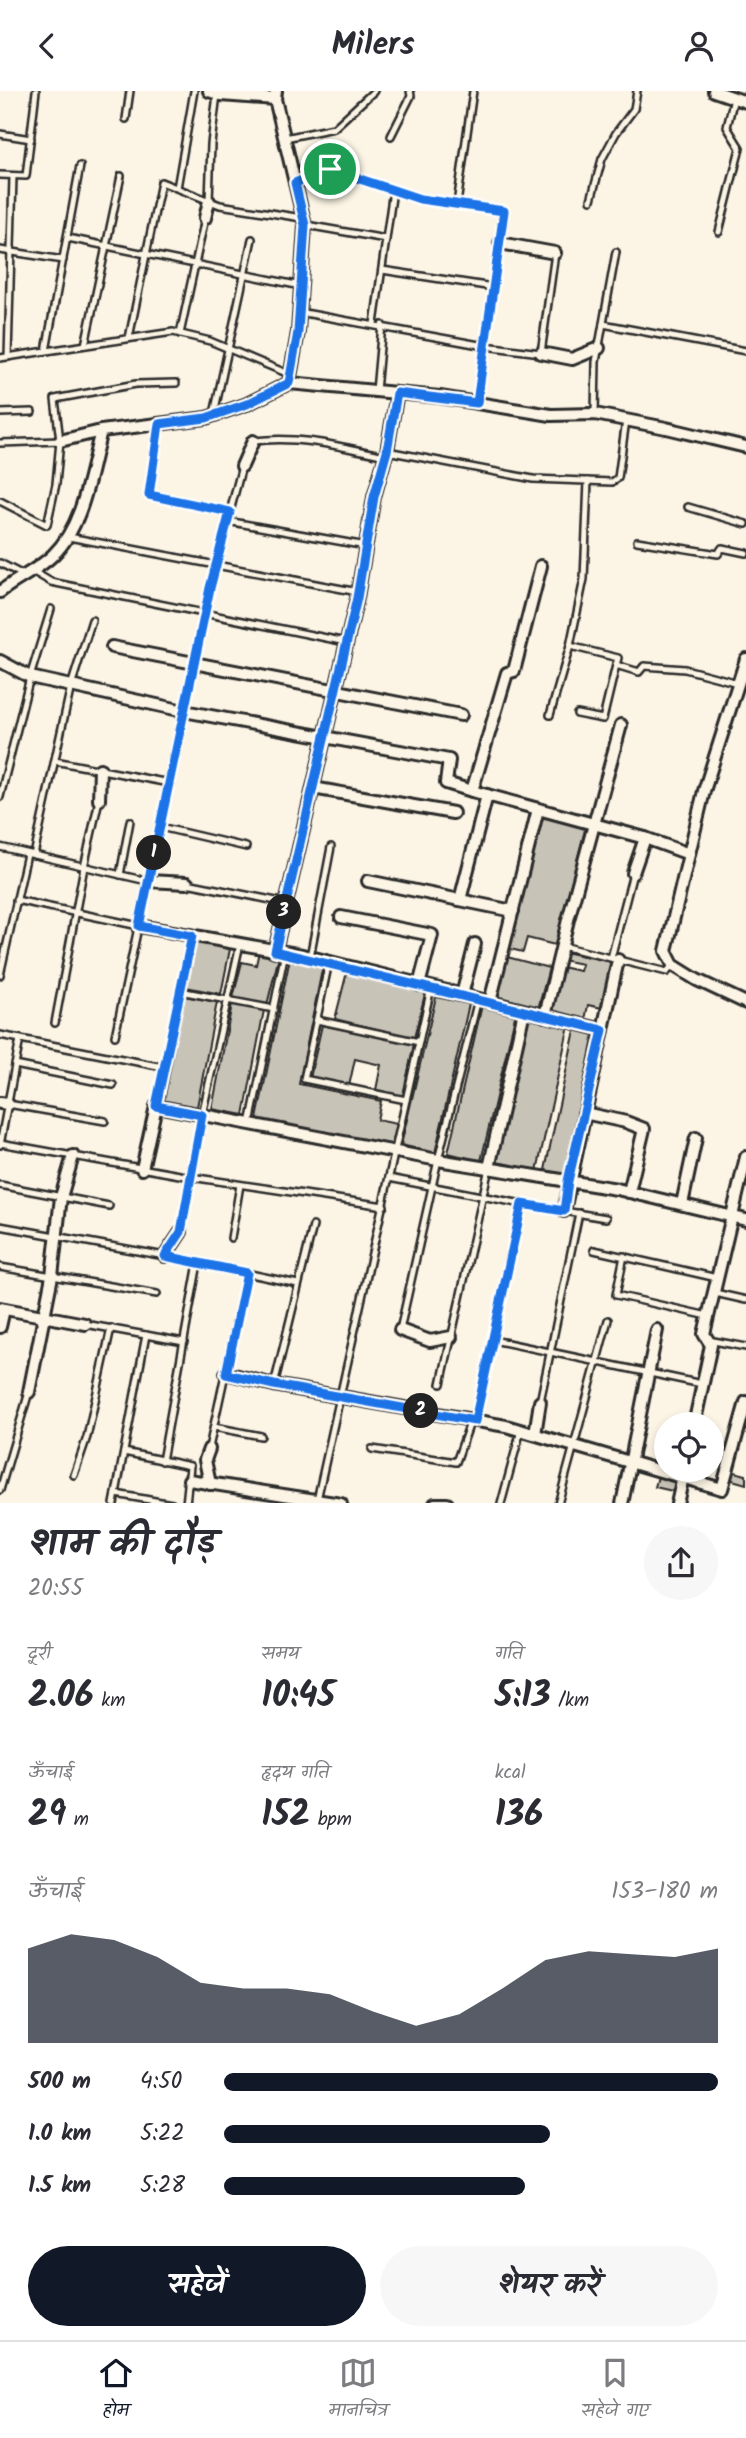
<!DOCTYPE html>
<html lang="hi">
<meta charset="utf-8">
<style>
body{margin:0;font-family:Kalam,"Playpen Sans Deva",sans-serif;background:#f7f7f7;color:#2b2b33;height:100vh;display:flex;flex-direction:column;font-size:26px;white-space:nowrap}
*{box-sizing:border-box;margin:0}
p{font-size:23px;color:#7c7c81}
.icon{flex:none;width:38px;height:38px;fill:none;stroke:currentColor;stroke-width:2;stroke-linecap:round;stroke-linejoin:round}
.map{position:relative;height:1412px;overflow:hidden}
.panel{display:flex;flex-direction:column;background:#fff;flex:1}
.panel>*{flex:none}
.controls{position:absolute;left:654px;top:1321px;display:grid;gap:14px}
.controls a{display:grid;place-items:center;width:70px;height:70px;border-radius:50%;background:#fff;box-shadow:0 4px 10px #0003;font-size:35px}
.pin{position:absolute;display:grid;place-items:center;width:60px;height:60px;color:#fff;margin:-30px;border:4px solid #fff;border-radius:50%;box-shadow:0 2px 7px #0007}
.km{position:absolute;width:35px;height:35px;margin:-18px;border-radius:50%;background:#222;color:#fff;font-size:19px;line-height:35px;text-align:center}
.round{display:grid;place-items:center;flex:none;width:74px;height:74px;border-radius:37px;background:#f7f7f7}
.head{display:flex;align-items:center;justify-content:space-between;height:119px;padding:0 28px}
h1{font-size:38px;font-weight:700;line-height:52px}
.metrics{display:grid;grid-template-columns:repeat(3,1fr);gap:10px;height:119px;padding:7px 28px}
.metrics div{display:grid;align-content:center}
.metrics b{font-size:35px;font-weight:700}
.metrics small{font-size:19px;font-weight:400}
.metrics p{font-size:19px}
.chart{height:196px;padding:14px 28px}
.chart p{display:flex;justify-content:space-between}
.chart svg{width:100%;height:126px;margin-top:7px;fill:#111827;opacity:.7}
.cta{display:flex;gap:14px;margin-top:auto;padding:14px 28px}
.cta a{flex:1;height:80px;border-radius:42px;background:#111827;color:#fff;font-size:28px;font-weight:700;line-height:80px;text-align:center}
.cta a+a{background:#f7f7f7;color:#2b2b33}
ul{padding:0 28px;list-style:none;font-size:23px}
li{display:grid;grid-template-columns:112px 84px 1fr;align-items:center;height:52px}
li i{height:18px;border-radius:9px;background:#111827}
header{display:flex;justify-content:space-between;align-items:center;height:91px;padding:0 28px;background:#fff;font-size:32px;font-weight:700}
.menu{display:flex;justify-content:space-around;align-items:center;height:98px;border-top:2px solid #e1e1e2;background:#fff;font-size:19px;color:#7c7c81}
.menu a{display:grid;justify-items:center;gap:4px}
.menu .active{color:#111827}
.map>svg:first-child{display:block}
.building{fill:#c8c3b7;stroke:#2b2b2b;stroke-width:2}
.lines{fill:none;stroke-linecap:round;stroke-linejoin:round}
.service-casing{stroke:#2b2b2b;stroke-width:10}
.minor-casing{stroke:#2b2b2b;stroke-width:16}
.service{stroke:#fcf5e5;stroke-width:5}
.minor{stroke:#fcf5e5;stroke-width:10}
.route-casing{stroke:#fff;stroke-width:14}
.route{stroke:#1a73e8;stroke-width:9}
</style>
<header><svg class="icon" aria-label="back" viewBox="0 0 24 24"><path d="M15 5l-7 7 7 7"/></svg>Milers<svg class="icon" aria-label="person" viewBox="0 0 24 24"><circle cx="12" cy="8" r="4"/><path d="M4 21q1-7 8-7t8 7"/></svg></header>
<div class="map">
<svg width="746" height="1413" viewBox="0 0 746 1413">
<rect width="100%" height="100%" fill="#fcf5e5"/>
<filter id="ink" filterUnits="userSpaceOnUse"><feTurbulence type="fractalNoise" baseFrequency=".0143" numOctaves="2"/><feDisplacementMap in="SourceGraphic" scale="14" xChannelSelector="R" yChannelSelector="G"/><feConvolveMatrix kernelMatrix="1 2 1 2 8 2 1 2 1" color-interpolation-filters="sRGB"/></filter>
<g filter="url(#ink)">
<g class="building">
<polygon points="541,724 586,735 555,854 527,847 523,861 506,857"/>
<polygon points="195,851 230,858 221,903 186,896"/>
<polygon points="259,860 279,865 267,914 233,907 242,871 256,874"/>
<polygon points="564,861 612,871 602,917 588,914 585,929 551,922 561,876 580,880 582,873 562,869"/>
<polygon points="507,866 549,877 538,918 496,908"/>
<polygon points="290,867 323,874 299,993 381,1010 377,1029 397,1033 392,1055 257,1028"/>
<polygon points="347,881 426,899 414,947 335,928"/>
<polygon points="184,905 217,911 197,1016 164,1010"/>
<polygon points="436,906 469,913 435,1062 401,1054"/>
<polygon points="232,913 264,919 244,1024 212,1018"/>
<polygon points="482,914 516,921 481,1070 448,1062"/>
<polygon points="524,924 569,934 537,1080 492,1070"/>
<polygon points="322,934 414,953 403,1005 376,999 381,974 355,968 349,995 310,987"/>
<polygon points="575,939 594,943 565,1083 545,1079"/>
<polygon points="657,1355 667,1357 666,1375 653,1373"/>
<polygon points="689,1379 706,1379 705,1384"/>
<polygon points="731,1380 746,1384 746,1393 729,1388"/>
<polygon points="659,1382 680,1388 677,1401 655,1396"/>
</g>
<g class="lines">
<g class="service-casing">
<g id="service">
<polyline points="126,28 130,0"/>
<polyline points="0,43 31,48"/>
<polyline points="391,45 411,5 410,0"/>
<polyline points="285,47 334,37 374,0"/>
<polyline points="330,78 420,108 504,120 477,312"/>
<polyline points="0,84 26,85 36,0"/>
<polyline points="177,97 194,0"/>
<polyline points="591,109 602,68 616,42 634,18 637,0"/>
<polyline points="209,110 211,53 217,3"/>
<polyline points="457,113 473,0"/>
<polyline points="306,134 386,148"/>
<polyline points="719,141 740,57 727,36 734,7"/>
<polyline points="68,147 301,195"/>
<polyline points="0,159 63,169"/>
<polyline points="382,179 493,196"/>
<polyline points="299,221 485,255 541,262 555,162"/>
<polyline points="374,233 393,99"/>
<polyline points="603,233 746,260"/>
<polyline points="180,243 205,127"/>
<polyline points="129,247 161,91 220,114 302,127"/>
<polyline points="85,254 121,85"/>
<polyline points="46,260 80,75"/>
<polyline points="8,266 13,85"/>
<polyline points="0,267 173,241 210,250 291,284"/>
<polyline points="376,300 382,234"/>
<polyline points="0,322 32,321"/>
<polyline points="214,323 252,148"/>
<polyline points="595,323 596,271 616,161"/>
<polyline points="159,333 149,404 230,421"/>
<polyline points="60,350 55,308 136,293 176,292"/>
<path d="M 254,350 C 299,344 342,356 386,365"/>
<polyline points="0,352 60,350 56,393 47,434 0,410"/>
<polyline points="387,360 533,388 612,391 618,387 626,329"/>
<polyline points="688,416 746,433"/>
<polyline points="227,430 366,455"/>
<polyline points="69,446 358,501"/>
<polyline points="637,450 718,463 722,457 746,462"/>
<polyline points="0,472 23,484"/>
<polyline points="34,481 51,491 346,551"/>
<polyline points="570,555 618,567 616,574"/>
<polyline points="577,623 603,628 616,574 639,581 644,575 685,578 738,592"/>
<polyline points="550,624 570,555 584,488 588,390"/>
<polyline points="55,670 169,692"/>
<polyline points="0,706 30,586 51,518"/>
<polyline points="160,736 246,756"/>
<polyline points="0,756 147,790"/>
<polyline points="34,764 71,595 92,529"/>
<polyline points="120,784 130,730"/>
<polyline points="187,792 286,812"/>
<polyline points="16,809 139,835"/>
<polyline points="562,855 667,881 673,874"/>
<polyline points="310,866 331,756"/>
<polyline points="611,867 633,782"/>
<polyline points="329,871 304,988 406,1009"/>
<polyline points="0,884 27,763"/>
<polyline points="180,900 274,918"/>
<polyline points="317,929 419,951"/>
<polyline points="55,932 84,776 99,709"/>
<polyline points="0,944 163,976"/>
<polyline points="115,945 210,497 242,375"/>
<polyline points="15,974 113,994"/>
<polyline points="8,1013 105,1030"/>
<polyline points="156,1015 192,844"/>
<polyline points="250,1033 285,861"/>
<polyline points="0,1052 191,1086 384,1115"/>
<polyline points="0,1054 20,948"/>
<polyline points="389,1087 522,1113 606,1127"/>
<polyline points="0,1094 109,1115"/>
<polyline points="0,1135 165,1165 298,1193"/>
<polyline points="181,1141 202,1024 240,853"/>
<polyline points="231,1147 240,1094"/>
<polyline points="594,1159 717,1187"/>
<polyline points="624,1165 616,1204 708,1225"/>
<polyline points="0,1176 157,1203"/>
<polyline points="715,1202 746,1209"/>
<polyline points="85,1233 184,1251"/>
<polyline points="400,1239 438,1069 478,908"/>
<polyline points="493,1249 702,1293"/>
<polyline points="708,1249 746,1256"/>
<polyline points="441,1293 489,1077"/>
<polyline points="274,1294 313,1135"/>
<polyline points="540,1311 579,1122"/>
<polyline points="475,1330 522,1113"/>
<polyline points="214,1336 261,1345"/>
<polyline points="209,1357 247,1182"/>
<polyline points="372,1358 456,1371 471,1329"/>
<polyline points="124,1361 190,1375 186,1413"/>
<polyline points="162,1370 198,1172"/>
<polyline points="74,1384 87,1346 111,1237"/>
<polyline points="0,1399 29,1301"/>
<polyline points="116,1403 172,1413"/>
<polyline points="317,1409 431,897"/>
<polyline points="114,1413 146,1244"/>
<polyline points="501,1413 521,1339"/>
<polyline points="558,1413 608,1229"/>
</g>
</g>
<g class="minor-casing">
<g id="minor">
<polyline points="209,0 221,4 275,8"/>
<polyline points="276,0 275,8 305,134 298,241 289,292"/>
<polyline points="714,0 746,11"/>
<polyline points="295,92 330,78"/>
<polyline points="205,127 209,110"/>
<polyline points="500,152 555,162"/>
<polyline points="541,262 572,268 599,257"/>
<polyline points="60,350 101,340"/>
<polyline points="242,375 253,350"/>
<polyline points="541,475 514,580 507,582 472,700 645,747 689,763"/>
<path d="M 0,501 C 16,488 38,479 53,464 C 84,434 90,381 101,340 L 206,327 L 247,313 L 289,292 L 440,306 L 551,324 L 595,323 L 666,337 L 746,356"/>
<polyline points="112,556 461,624"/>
<polyline points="746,568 704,700 666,860 673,874 697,889 746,912"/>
<polyline points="0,570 30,586 184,620 449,669 446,692 472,700"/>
<polyline points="313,697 453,722"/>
<polyline points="99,709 100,678"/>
<polyline points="633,782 645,747"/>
<polyline points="148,790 187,792"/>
<polyline points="368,790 513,820"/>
<polyline points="460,809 487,704"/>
<polyline points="341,826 432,844 419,894"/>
<polyline points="139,835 302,864 603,939"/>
<polyline points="275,860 357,507 374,406 387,360 397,302"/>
<polyline points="462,904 475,853"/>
<polyline points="490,911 538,718"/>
<polyline points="545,925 568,829 621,634"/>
<polyline points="0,1012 8,1013"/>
<polyline points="584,1022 626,1031 644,1038 629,1101"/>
<polyline points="489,1077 524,920"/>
<polyline points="142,1078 156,1015 438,1069 617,1098 746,1129"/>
<polyline points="682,1113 696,1047"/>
<polyline points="564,1120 618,869"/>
<polyline points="165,1165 181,1141"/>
<polyline points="0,1217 85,1233"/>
<polyline points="0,1236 4,1218"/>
<polyline points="400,1239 430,1250 451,1246"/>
<polyline points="226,1282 274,1294 506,1335 722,1398 746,1311"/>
<polyline points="29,1301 52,1185 61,1106 73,1065"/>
<polyline points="694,1334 711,1254 704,1243 746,1066"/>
<polyline points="535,1343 540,1311"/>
<polyline points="209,1358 205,1369 210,1393"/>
<polyline points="189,1389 341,1413"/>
<polyline points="435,1413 447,1413"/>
<polyline points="622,1413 657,1239"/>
<polyline points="677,1413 684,1381"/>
</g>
</g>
<use href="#service" class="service"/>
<use href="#minor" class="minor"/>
</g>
</g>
<g class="lines" filter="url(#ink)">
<g class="route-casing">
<polygon id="route" points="330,78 420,108 504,120 477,312 397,302 387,360 374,406 357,507 275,860 603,939 568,1090 564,1120 522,1113 475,1330 274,1294 226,1283 247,1182 165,1165 181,1141 202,1024 156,1015 192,845 139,835 210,497 230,421 149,404 159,333 206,327 247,313 289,292 298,241 305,134 295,92"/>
</g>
<use href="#route" class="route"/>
</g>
</svg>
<div class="controls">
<a><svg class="icon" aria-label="locate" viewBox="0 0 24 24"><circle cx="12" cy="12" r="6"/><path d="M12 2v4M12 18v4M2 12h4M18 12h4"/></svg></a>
</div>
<div class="pin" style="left:330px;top:78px;background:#1e9e55"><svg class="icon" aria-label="arrive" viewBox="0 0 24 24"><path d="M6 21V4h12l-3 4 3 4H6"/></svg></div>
<b class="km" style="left:154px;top:762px">1</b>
<b class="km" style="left:421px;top:1320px">2</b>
<b class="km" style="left:284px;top:821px">3</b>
</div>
<section class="panel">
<div class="head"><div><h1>शाम की दौड़</h1><p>20:55</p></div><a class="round"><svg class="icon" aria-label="share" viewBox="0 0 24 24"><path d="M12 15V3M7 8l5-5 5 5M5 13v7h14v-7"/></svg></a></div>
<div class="metrics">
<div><p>दूरी</p><b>2.06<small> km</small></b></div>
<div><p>समय</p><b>10:45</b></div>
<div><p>गति</p><b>5:13<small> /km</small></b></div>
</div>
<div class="metrics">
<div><p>ऊँचाई</p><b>29<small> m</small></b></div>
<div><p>हृदय गति</p><b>152<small> bpm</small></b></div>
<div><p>kcal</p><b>136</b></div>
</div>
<div class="chart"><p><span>ऊँचाई</span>153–180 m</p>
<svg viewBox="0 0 160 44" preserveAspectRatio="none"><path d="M0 44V11L10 6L20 8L30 14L40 23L50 25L60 25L70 27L80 33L90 38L100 34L110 25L120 15L130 12L140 13L150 14L160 11V44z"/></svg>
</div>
<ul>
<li><b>500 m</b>4:50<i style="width:100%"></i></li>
<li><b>1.0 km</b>5:22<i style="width:66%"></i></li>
<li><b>1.5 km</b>5:28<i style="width:61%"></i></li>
</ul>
<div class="cta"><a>सहेजें</a><a>शेयर करें</a></div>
</section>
<nav class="menu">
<a class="active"><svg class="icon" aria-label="home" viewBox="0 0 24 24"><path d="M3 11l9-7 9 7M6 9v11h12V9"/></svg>होम</a>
<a><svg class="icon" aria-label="map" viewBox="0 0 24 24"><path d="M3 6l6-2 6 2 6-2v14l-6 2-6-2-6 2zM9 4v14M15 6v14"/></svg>मानचित्र</a>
<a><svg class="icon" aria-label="saved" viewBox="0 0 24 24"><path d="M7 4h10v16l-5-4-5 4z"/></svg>सहेजे गए</a>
</nav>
